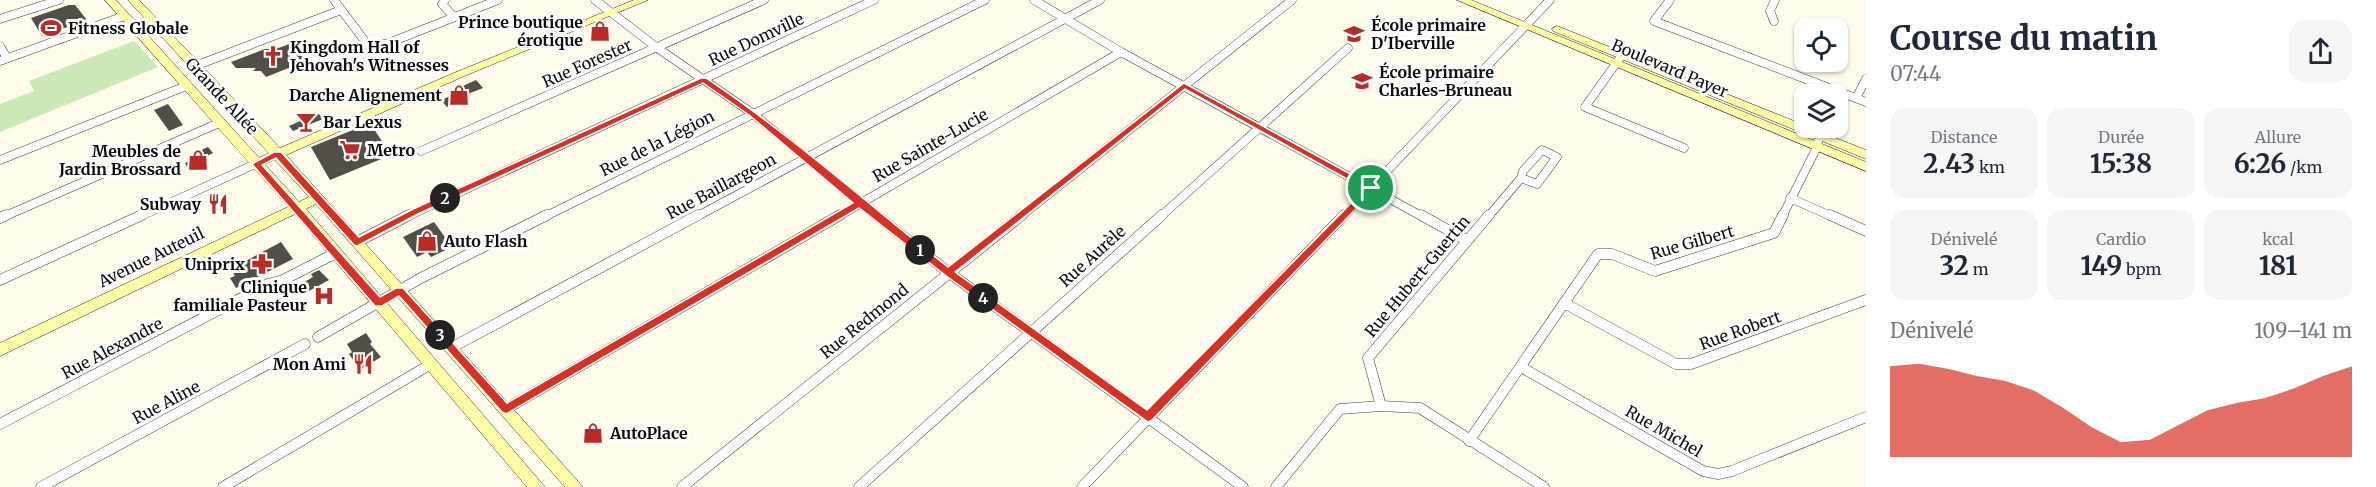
<!DOCTYPE html>
<html lang="fr">
<meta charset="utf-8">
<style>
body{margin:0;font-family:Merriweather,serif;background:#f6f6f7;color:#1f2937;height:100vh;display:flex;flex-direction:column;font-size:22px;white-space:nowrap}
*{box-sizing:border-box;margin:0}
p{font-size:20px;color:#747a83}
.icon{flex:none;width:33px;height:33px;fill:none;stroke:currentColor;stroke-width:2;stroke-linecap:round;stroke-linejoin:round}
.map{position:relative;flex:1;overflow:hidden}
.side{display:flex;flex-direction:column;background:#fff;width:510px}
.side>*{flex:none}
.buttons{position:absolute;left:1794px;top:18px;display:grid;gap:12px}
.buttons a{display:grid;place-items:center;width:54px;height:54px;border-radius:12px;background:#fff;box-shadow:0 2px 4px #0004;font-size:30px}
.pin{position:absolute;display:grid;place-items:center;width:51px;height:51px;color:#fff;margin:-26px;border:3px solid #fff;border-radius:50%;box-shadow:0 2px 6px #0007}
.km{position:absolute;width:30px;height:30px;margin:-15px;border-radius:50%;background:#222;color:#fff;font-size:16px;line-height:30px;text-align:center}
.round{display:grid;place-items:center;flex:none;width:63px;height:63px;border-radius:18px;background:#f6f6f7}
.head{display:flex;align-items:center;justify-content:space-between;height:102px;padding:0 24px}
h1{font-size:33px;font-weight:700;line-height:45px}
.figures{display:grid;grid-template-columns:repeat(3,1fr);gap:9px;height:102px;padding:6px 24px}
.figures div{display:grid;align-content:center;border-radius:15px;background:#f6f6f7;text-align:center}
.figures b{font-size:26px;font-weight:700}
.figures small{font-size:16px;font-weight:400}
.figures p{font-size:16px}
.chart{height:168px;padding:12px 24px}
.chart p{display:flex;justify-content:space-between}
.chart svg{width:100%;height:108px;margin-top:6px;fill:#d93025;opacity:.7}
main{display:flex;flex:1;min-height:0}
.map>svg:first-child{display:block}
.green{fill:#cce8b6}
.building{fill:#544e48}
.lines{fill:none;stroke-linecap:round;stroke-linejoin:round}
.street-far1-casing{stroke:#3f3f3f;stroke-width:9}
.street-casing{stroke:#3f3f3f;stroke-width:11}
.secondary-casing{stroke:#2e2e2e;stroke-width:1}
.street-far1{stroke:#fff;stroke-width:8}
.street{stroke:#fff;stroke-width:10}
.secondary{fill:#fefba7;fill-rule:evenodd}
.route{fill:#d93025;stroke:#fff;stroke-width:1.5;fill-rule:evenodd}
.labels{text-anchor:middle;stroke-width:6;stroke-linejoin:round;paint-order:stroke}
.poi-label{font-size:16px;font-weight:bold;fill:#0c0c0c;stroke:#fff;text-anchor:start}
.street-label{font-size:16px;fill:#0c0c0c;stroke:#fff}
</style>
<main>
<div class="map">
<svg width="1866" height="487" viewBox="0 0 1866 487">
<rect width="100%" height="100%" fill="#fffceb"/>
<polygon class="green" points="134,41 158,67 0,132 0,104 34,91 29,81"/>
<g class="building">
<polygon points="69,5 75,5 87,20 42,36 31,18"/>
<polygon points="292,43 306,61 266,77 261,71 253,71 256,68 236,68 231,62 265,49 276,49"/>
<polygon points="476,80 483,88 460,97 462,100 447,107 441,100 457,93 454,90"/>
<polygon points="168,104 183,125 169,131 154,110"/>
<polygon points="318,113 323,119 293,131 289,126"/>
<polygon points="370,123 391,155 330,180 311,147"/>
<polygon points="208,147 213,153 203,158 205,162 189,170 185,163 200,156 197,152"/>
<polygon points="434,222 452,247 431,257 427,252 417,257 403,237"/>
<polygon points="281,242 293,259 236,288 230,278 235,276 231,269"/>
<polygon points="319,270 329,280 307,292 301,284 313,277 311,274"/>
<polygon points="366,333 372,342 370,344 381,357 360,370 349,354 352,352 347,344"/>
</g>
<g class="lines">
<g class="street-far1-casing">
<g id="street-far1">
<polyline points="334,0 367,44 386,44 498,0"/>
<polyline points="445,0 442,4 454,17"/>
<polyline points="595,0 656,47 752,113 878,217"/>
<polyline points="1034,0 1121,52 1423,217"/>
<polyline points="1670,0 1654,21 1866,102"/>
<polyline points="0,19 59,0"/>
<polyline points="1774,21 1770,11 1775,0"/>
<polyline points="0,46 7,58"/>
<polyline points="1622,55 1585,107 1684,148"/>
<polyline points="0,61 124,16"/>
<polyline points="195,66 341,10"/>
<polyline points="1856,98 1866,79"/>
<polygon points="1542,150 1557,157 1537,184 1521,178 1523,171"/>
<polyline points="421,151 764,0"/>
<polyline points="0,160 186,86"/>
<polyline points="1790,198 1833,217"/>
<polyline points="3,217 219,123"/>
<polyline points="139,217 277,154"/>
<polyline points="406,217 874,0"/>
<polyline points="544,217 985,0"/>
<polyline points="696,217 1100,0"/>
<polyline points="837,217 1121,52"/>
<polyline points="1020,217 1292,0"/>
<polyline points="1160,217 1348,48"/>
<polyline points="1343,217 1550,0"/>
<polyline points="1488,217 1521,178"/>
<polyline points="1782,217 1817,147 1819,136"/>
</g>
</g>
<g class="street-casing">
<g id="street">
<polyline points="876,215 948,272 1243,487"/>
<polyline points="1421,215 1466,240"/>
<polyline points="1830,215 1866,231"/>
<polyline points="0,218 6,215"/>
<polyline points="357,242 409,215"/>
<polyline points="0,280 142,215"/>
<polyline points="1564,303 1676,364 1691,364 1866,300"/>
<polyline points="318,337 421,278 547,215"/>
<polyline points="451,348 698,215"/>
<polyline points="1521,367 1703,471 1718,474 1732,471 1866,417"/>
<polyline points="1381,406 1368,358 1489,215"/>
<polyline points="506,409 840,215"/>
<polyline points="0,424 268,284 283,280 336,253"/>
<polyline points="1469,441 1598,254 1612,254 1655,271 1774,233 1783,215"/>
<polyline points="41,487 305,344"/>
<polyline points="223,487 431,364"/>
<polyline points="682,487 1022,215"/>
<polyline points="859,487 1162,215"/>
<polyline points="1082,487 1344,215"/>
<polyline points="1276,487 1340,409 1381,406 1420,408 1544,487"/>
</g>
</g>
<g class="secondary-casing">
<g id="secondary">
<polygon points="105,0 116,0 299,202 309,197 128,0 139,0 280,148 454,73 634,0 648,0 462,77 286,155 583,487 565,487 316,204 306,209 545,487 527,487 295,214 0,356 0,343 288,207"/>
<polygon points="1457,0 1471,0 1866,162 1866,171"/>
<polygon points="1557,26 1804,125 1804,128 1810,128 1866,150 1866,159 1553,31 1552,29"/>
</g>
</g>
<use href="#street-far1" class="street-far1"/>
<use href="#street" class="street"/>
<use href="#secondary" class="secondary"/>
</g>
<path class="route" d="M 701,78 L 706,78 C 791,135 868,204 948,267 L 1184,83 L 1376,188 L 1152,420 L 1148,422 L 945,275 L 859,208 L 506,414 L 502,412 L 399,296 L 382,306 L 375,306 L 252,164 L 274,152 L 281,152 L 359,237 L 411,210 ZM 703,83 L 749,115 L 853,203 L 507,403 L 403,288 L 396,288 L 380,297 L 262,165 L 276,158 L 354,245 L 357,246 L 418,214 ZM 1185,89 L 1365,189 L 1147,410 L 955,272 Z"/>
<defs>
<g id="stadium-bare" transform="scale(1.62)"><path d="M0-5a6.5 5 0 1 0 0 10a6.5 5 0 1 0 0-10ZM-3.5-1.8h7v3.6h-7Z" fill="#b92b26" stroke="#fff" stroke-width="2.5" paint-order="stroke"/></g>
<g id="shop-bare" transform="scale(1.62)"><path d="M-5-2.5h2.3a2.7 3.5 0 0 1 5.4 0H5L5.5 6h-11ZM-1.5-2.5h3a1.5 2.3 0 0 0-3 0Z" fill="#b92b26" stroke="#fff" stroke-width="2.5" paint-order="stroke"/></g>
<g id="school-bare" transform="scale(1.62)"><path d="M0-5L7-2L0 1L-7-2ZM-4 1L0 2.5L4 1V4Q0 6-4 4Z" fill="#b92b26" stroke="#fff" stroke-width="2.5" paint-order="stroke"/></g>
<g id="church-bare" transform="scale(1.62)"><path d="M-1.2-6h2.4v3.5h3.3v2.4h-3.3V6h-2.4V-.1h-3.3v-2.4h3.3Z" fill="#b92b26" stroke="#fff" stroke-width="2.5" paint-order="stroke"/></g>
<g id="bar-bare" transform="scale(1.62)"><path d="M-6-5H6L.8 .8V4.5H3.5V6h-7V4.5H-.8V.8Z" fill="#b92b26" stroke="#fff" stroke-width="2.5" paint-order="stroke"/></g>
<g id="supermarket-bare" transform="scale(1.62)"><path d="M-6-5.5h2.5l.6 2H6L4.5 2H-2.5L-4.4-4H-6ZM-1.5 3.2a1.3 1.3 0 1 0 .1 0ZM3 3.2a1.3 1.3 0 1 0 .1 0Z" fill="#b92b26" stroke="#fff" stroke-width="2.5" paint-order="stroke"/></g>
<g id="restaurant-bare" transform="scale(1.62)"><path d="M-5-6h1v4h1v-4h1v4h1v-4h1v5L-1.5 .5V6h-2V.5L-5-1ZM5-6V6H3V1.5H1.5Q1.5-4 5-6Z" fill="#b92b26" stroke="#fff" stroke-width="2.5" paint-order="stroke"/></g>
<g id="pharmacy-bare" transform="scale(1.62)"><path d="M-2-6h4v4h4v4h-4v4h-4v-4h-4v-4h4Z" fill="#b92b26" stroke="#fff" stroke-width="2.5" paint-order="stroke"/></g>
<g id="hospital-bare" transform="scale(1.62)"><path d="M-5-5h3v3.5h4V-5h3V5h-3V1.5h-4V5h-3Z" fill="#b92b26" stroke="#fff" stroke-width="2.5" paint-order="stroke"/></g>
</defs>
<g fill-rule="evenodd">
<use href="#stadium-bare" x="51" y="28"/>
<use href="#shop-bare" x="600" y="31"/>
<use href="#school-bare" x="1354" y="34"/>
<use href="#church-bare" x="273" y="56"/>
<use href="#school-bare" x="1362" y="81"/>
<use href="#shop-bare" x="459" y="95"/>
<use href="#bar-bare" x="306" y="122"/>
<use href="#supermarket-bare" x="350" y="150"/>
<use href="#shop-bare" x="198" y="160"/>
<use href="#restaurant-bare" x="218" y="204"/>
<use href="#shop-bare" x="427" y="241"/>
<use href="#pharmacy-bare" x="262" y="264"/>
<use href="#hospital-bare" x="324" y="296"/>
<use href="#restaurant-bare" x="363" y="364"/>
<use href="#shop-bare" x="593" y="433"/>
</g>
<g class="labels">
<g class="poi-label">
<text x="583" y="28" text-anchor="end">Prince boutique<tspan x="583" dy="18">érotique</tspan></text>
<text x="1371" y="31">École primaire<tspan x="1371" dy="18">D'Iberville</tspan></text>
<text x="68" y="34">Fitness Globale</text>
<text x="290" y="53">Kingdom Hall of<tspan x="290" dy="18">Jehovah's Witnesses</tspan></text>
<text x="1379" y="78">École primaire<tspan x="1379" dy="18">Charles-Bruneau</tspan></text>
<text x="442" y="101" text-anchor="end">Darche Alignement</text>
<text x="323" y="128">Bar Lexus</text>
<text x="367" y="156">Metro</text>
<text x="181" y="157" text-anchor="end">Meubles de<tspan x="181" dy="18">Jardin Brossard</tspan></text>
<text x="201" y="210" text-anchor="end">Subway</text>
<text x="444" y="247">Auto Flash</text>
<text x="245" y="270" text-anchor="end">Uniprix</text>
<text x="307" y="293" text-anchor="end">Clinique<tspan x="307" dy="18">familiale Pasteur</tspan></text>
<text x="346" y="370" text-anchor="end">Mon Ami</text>
<text x="610" y="439">AutoPlace</text>
</g>
<g class="street-label">
<text transform="translate(756 39) rotate(-25)" y="6">Rue Domville</text>
<text transform="translate(587 63) rotate(-24)" y="6">Rue Forester</text>
<text transform="translate(1670 68) rotate(23)" y="6">Boulevard Payer</text>
<text transform="translate(222 96) rotate(47)" y="6">Grande Allée</text>
<text transform="translate(657 143) rotate(-27)" y="6">Rue de la Légion</text>
<text transform="translate(930 145) rotate(-30)" y="6">Rue Sainte-Lucie</text>
<text transform="translate(721 186) rotate(-28)" y="6">Rue Baillargeon</text>
<text transform="translate(1692 242) rotate(-16)" y="6">Rue Gilbert</text>
<text transform="translate(1092 256) rotate(-42)" y="6">Rue Aurèle</text>
<text transform="translate(151 257) rotate(-26)" y="6">Avenue Auteuil</text>
<text transform="translate(1417 276) rotate(-50)" y="6">Rue Hubert-Guertin</text>
<text transform="translate(864 321) rotate(-39)" y="6">Rue Redmond</text>
<text transform="translate(1740 330) rotate(-20)" y="6">Rue Robert</text>
<text transform="translate(112 348) rotate(-28)" y="6">Rue Alexandre</text>
<text transform="translate(166 402) rotate(-28)" y="6">Rue Aline</text>
<text transform="translate(1664 431) rotate(30)" y="6">Rue Michel</text>
</g>
</g>
</svg>
<div class="buttons">
<a><svg class="icon" aria-label="locate" viewBox="0 0 24 24"><circle cx="12" cy="12" r="6"/><path d="M12 2v4M12 18v4M2 12h4M18 12h4"/></svg></a>
<a><svg class="icon" aria-label="layers" viewBox="0 0 24 24"><path d="M12 4l9 5-9 5-9-5zM3 14l9 5 9-5"/></svg></a>
</div>
<div class="pin" style="left:1371px;top:188px;background:#1e9e55"><svg class="icon" aria-label="arrive" viewBox="0 0 24 24"><path d="M6 21V4h12l-3 4 3 4H6"/></svg></div>
<b class="km" style="left:920px;top:250px">1</b>
<b class="km" style="left:445px;top:198px">2</b>
<b class="km" style="left:440px;top:335px">3</b>
<b class="km" style="left:983px;top:298px">4</b>
</div>
<section class="side">
<div class="head"><div><h1>Course du matin</h1><p>07:44</p></div><a class="round"><svg class="icon" aria-label="share" viewBox="0 0 24 24"><path d="M12 15V3M7 8l5-5 5 5M5 13v7h14v-7"/></svg></a></div>
<div class="figures">
<div><p>Distance</p><b>2.43<small> km</small></b></div>
<div><p>Durée</p><b>15:38</b></div>
<div><p>Allure</p><b>6:26<small> /km</small></b></div>
</div>
<div class="figures">
<div><p>Dénivelé</p><b>32<small> m</small></b></div>
<div><p>Cardio</p><b>149<small> bpm</small></b></div>
<div><p>kcal</p><b>181</b></div>
</div>
<div class="chart"><p><span>Dénivelé</span>109–141 m</p>
<svg viewBox="0 0 160 44" preserveAspectRatio="none"><path d="M0 44V7L10 6L20 8L30 11L40 13L50 17L60 24L70 32L80 38L90 37L100 31L110 25L120 22L130 20L140 16L150 11L160 7V44z"/></svg>
</div>
</section>
</main>
